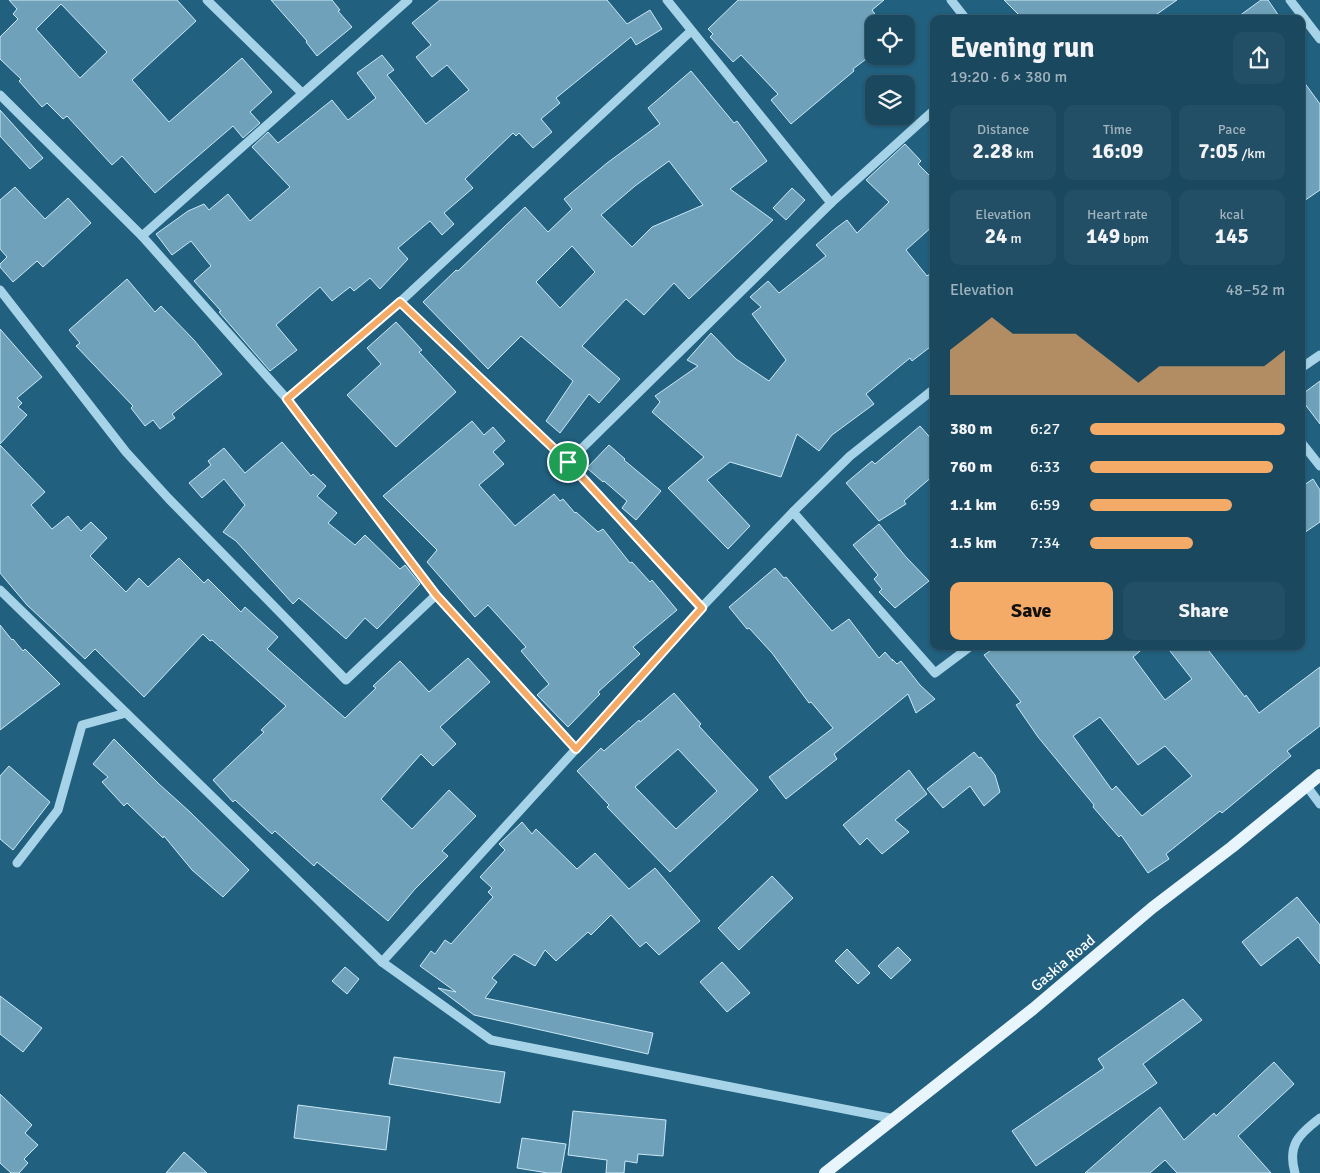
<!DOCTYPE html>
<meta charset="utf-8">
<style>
body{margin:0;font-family:Signika,sans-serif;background:#224f65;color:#f1f3f6;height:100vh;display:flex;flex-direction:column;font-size:19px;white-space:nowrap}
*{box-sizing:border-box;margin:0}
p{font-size:16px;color:#9fb2bd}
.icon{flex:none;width:28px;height:28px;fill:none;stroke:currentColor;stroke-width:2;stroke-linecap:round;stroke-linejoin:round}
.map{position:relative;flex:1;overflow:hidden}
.drawer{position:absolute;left:930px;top:15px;width:375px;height:635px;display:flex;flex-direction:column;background:#19485f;border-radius:10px;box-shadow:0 1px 4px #0004,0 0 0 1px #376074}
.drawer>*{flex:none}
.tools{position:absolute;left:865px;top:15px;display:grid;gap:10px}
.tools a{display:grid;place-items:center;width:50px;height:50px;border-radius:10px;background:#19485f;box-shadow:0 1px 4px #0004,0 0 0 1px #376074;font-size:25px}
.pin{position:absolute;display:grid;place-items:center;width:42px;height:42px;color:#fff;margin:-21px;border:2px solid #fff;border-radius:50%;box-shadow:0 1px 5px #0007}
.round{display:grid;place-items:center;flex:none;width:52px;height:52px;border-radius:10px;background:#224f65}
.head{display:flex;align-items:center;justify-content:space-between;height:85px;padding:0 20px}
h1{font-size:28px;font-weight:700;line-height:38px}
.stats{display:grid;grid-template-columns:repeat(3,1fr);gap:8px;height:85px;padding:5px 20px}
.stats div{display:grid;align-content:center;border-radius:10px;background:#224f65;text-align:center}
.stats b{font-size:21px;font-weight:700}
.stats small{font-size:14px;font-weight:400}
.stats p{font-size:14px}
.chart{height:140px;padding:10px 20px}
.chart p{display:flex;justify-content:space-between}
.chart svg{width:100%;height:90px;margin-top:5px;fill:#f4ab67;opacity:.7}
.action{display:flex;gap:10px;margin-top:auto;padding:10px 20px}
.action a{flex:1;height:58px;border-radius:10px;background:#f4ab67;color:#111;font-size:20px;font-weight:700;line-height:58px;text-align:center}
.action a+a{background:#224f65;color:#f1f3f6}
ul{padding:0 20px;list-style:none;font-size:16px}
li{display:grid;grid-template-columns:80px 60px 1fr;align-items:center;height:38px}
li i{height:12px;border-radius:6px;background:#f4ab67}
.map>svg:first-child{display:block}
.building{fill:#6fa2ba;stroke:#cae8f6;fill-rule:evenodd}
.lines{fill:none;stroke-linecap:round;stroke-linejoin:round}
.minor{stroke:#a6d3e7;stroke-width:9}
.major{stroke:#e8f5fd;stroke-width:12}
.route-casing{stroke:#fff;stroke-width:10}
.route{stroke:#f4ab67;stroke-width:6}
.labels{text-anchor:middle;stroke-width:5;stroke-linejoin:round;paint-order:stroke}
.street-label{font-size:15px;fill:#fff;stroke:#21607f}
</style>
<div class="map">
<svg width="1320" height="1173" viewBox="0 0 1320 1173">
<rect width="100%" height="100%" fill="#21607f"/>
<g class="building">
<path d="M 9,0 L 177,0 L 196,21 L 132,80 L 169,122 L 242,58 L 272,92 L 250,112 L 260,123 L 243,138 L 233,126 L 155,193 L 122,156 L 112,165 L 67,116 L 63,119 L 47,103 L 42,107 L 19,81 L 21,79 L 0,59 L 0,37 L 18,19 L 13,14 L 17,9 ZM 61,4 L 107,52 L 80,78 L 36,29 Z"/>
<polygon points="271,0 332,0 340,10 338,11 352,27 317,56 306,42 307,41"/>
<polygon points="440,0 607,0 627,24 650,10 662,29 636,45 631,37 556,98 560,103 541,119 552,132 533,148 519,133 516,136 513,133 465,179 473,188 444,213 454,224 442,235 430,221 398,248 408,259 380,289 370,278 354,291 350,287 332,301 320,287 276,325 297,350 270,371 219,312 221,311 194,281 211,266 191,241 172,255 156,234 188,211 204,204 209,210 228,194 250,221 290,187 252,147 268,132 278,143 332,100 348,120 376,98 357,73 382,55 394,70 387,75 426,124 469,90 447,65 432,77 416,57 431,45 412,23"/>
<polygon points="738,0 884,0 872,10 882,24 874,24 874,53 853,69 854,71 791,124 771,100 778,94 741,55 733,62 710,37 713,34 708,29"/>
<polygon points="1004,0 1177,0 1150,19 1023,19"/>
<polygon points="1261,0 1268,0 1281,19 1235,19"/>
<path d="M 691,71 L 734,123 L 737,121 L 767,161 L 730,189 L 773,220 L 689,299 L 674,283 L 644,315 L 626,299 L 582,346 L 620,379 L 599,403 L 589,394 L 560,433 L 546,421 L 573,381 L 521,336 L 488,369 L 423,302 L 456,270 L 458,271 L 525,207 L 548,232 L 572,209 L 564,199 L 607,163 L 660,124 L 648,108 ZM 669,161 L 703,205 L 652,227 L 632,247 L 601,215 L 635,186 ZM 572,246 L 595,272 L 560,308 L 536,282 Z"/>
<polygon points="1301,78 1320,104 1320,190 1301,203"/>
<polygon points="0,110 43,158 30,169 0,136"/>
<polygon points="905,144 921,161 918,164 934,180 934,225 906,250 927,276 934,271 934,344 912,361 910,358 866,394 874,404 832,435 819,451 797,434 781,477 730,462 707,480 750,526 728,549 668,488 704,457 652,412 660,402 655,396 698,366 687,360 711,333 736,359 769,381 786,360 752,314 761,307 750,297 768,281 779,293 826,256 816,245 836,228 847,220 857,233 889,202 866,180"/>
<polygon points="15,187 45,219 68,198 91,223 43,267 37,261 13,282 0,267 0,264 7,257 0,249 0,200"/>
<polygon points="792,188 805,200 786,220 773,208"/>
<polygon points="127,279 155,312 161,306 194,340 222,374 172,414 175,418 160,429 153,420 145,426 131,408 133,406 76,346 80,343 69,330"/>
<polygon points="396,322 422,350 419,352 456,392 396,447 347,395 381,364 367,348"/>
<polygon points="0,329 42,377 17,398 22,403 18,407 27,415 0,444"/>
<polygon points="1320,381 1320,424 1301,399 1301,395"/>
<polygon points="472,421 484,435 493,427 505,441 493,452 504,464 479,485 515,526 554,494 560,501 563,499 575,513 576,512 598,532 603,529 630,563 632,562 650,582 652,580 677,610 633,647 640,654 598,692 600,694 568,727 537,695 549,684 521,651 526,647 488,605 475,617 427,562 437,550 383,496"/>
<polygon points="920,426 934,442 934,475 904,501 906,504 879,521 846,483 872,461 875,464"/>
<polygon points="282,442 311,476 313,474 326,486 317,496 337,513 328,523 355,545 365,535 400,569 405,565 420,584 377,629 365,618 346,639 299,598 293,604 236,541 223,532 245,505 224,479 202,498 189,483 211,465 208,461 224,448 245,473"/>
<polygon points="0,445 45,492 31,505 52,529 68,516 81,531 91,522 107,538 90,556 126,592 139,578 148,587 179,558 204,583 208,579 241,612 245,607 278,637 267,649 345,718 376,688 373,686 400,661 429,692 468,658 490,682 440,727 456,744 433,766 421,754 381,799 412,829 449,790 476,816 442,851 448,856 415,889 388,921 317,862 314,866 275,831 272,834 235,800 233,802 213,780 264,732 261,730 286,706 212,640 210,641 203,634 144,697 95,649 85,659 27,605 0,573"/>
<polygon points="609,445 625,459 624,460 661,491 636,520 622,508 627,501 604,481 603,482 587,468"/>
<polygon points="1313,479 1320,490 1320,522 1301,535 1301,487"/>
<polygon points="879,524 906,557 929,581 895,608 879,592 882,589 874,579 878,575 853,545"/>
<polygon points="775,568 784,578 786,577 832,631 849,619 879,658 885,652 893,661 892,659 897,664 901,661 920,685 935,699 916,713 908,694 834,754 837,759 786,799 769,777 833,728 811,702 809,703 772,653 749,628 747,629 729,607"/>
<polygon points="0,625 12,640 13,639 23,651 25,649 60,684 0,730"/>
<path d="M 997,646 L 1146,646 L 1133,657 L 1165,700 L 1192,679 L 1166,646 L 1205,646 L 1245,697 L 1246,695 L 1259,713 L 1320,667 L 1320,726 L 1287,751 L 1291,756 L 1222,813 L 1220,811 L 1166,854 L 1169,859 L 1148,873 L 1121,835 L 1119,837 L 1093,807 L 1094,805 L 1038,737 L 1016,705 L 1021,702 L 984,655 ZM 1100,717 L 1138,765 L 1165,746 L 1192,776 L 1142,816 L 1116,786 L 1112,790 L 1073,736 Z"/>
<path d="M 674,693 L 701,724 L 699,726 L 758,790 L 670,872 L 607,807 L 609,805 L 577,771 L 601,748 L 604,751 L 639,720 L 640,722 ZM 678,749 L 717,791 L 676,829 L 635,787 Z"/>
<polygon points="114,739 159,784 190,812 249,870 223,897 192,870 164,836 163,838 127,803 124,806 102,782 108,777 93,764"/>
<polygon points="974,752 979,758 981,757 995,775 1000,792 984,806 970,786 943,808 927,789"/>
<polygon points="9,766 50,802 13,850 0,839 0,776"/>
<polygon points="909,770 927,794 895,820 909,832 882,854 867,838 860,845 843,825"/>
<polygon points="522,822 532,834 536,829 577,869 595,853 629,889 655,868 700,921 659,955 646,942 640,947 611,915 591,935 588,932 556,961 545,950 535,966 514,954 492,978 497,982 485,998 653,1033 648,1054 474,1015 438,988 456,992 420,966 431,951 435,954 445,940 451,944 493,897 488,892 492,888 480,877 505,850 499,844"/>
<polygon points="772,876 793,898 739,950 718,928"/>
<polygon points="1297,897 1320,925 1320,964 1298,937 1261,966 1242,942"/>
<polygon points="898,947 911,960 891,979 878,966"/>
<polygon points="847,949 870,973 858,984 835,961"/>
<polygon points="722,962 750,993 727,1012 700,982"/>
<polygon points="345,967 359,979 347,994 332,981"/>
<polygon points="0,996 42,1028 23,1052 0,1034"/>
<polygon points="1183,999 1202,1020 1143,1064 1157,1083 1036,1166 1012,1131 1104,1068 1098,1059"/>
<polygon points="394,1057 505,1072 500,1103 389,1084"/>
<polygon points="1274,1062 1294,1084 1238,1136 1271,1173 1177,1173 1165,1160 1150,1173 1085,1173 1160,1107 1184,1140 1214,1113 1216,1116"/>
<polygon points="0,1094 32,1125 25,1133 38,1145 24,1159 28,1163 19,1173 11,1173 0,1163"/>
<polygon points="298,1105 390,1117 386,1150 294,1138"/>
<polygon points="573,1111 666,1120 663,1156 638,1154 637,1163 625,1161 624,1173 606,1173 607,1160 568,1155"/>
<polygon points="522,1138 566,1144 561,1173 548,1173 517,1168"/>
<polygon points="184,1152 207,1173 166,1173"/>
</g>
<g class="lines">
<g class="minor">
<polyline points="207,0 302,93"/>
<polyline points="667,0 831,203"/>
<polyline points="951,0 966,19"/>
<polyline points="1290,0 1320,39"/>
<polyline points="0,95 142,236 287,399 436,595 576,749"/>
<polyline points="142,236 408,0"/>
<polyline points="0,290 126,452 169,499 346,680 436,595"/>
<polyline points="400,302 568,462 701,608"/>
<polyline points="1301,368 1320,355"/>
<polyline points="287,399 400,302 691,31"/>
<polyline points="1301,442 1320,466"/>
<polyline points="568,462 831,203 934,110"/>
<polyline points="793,512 935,673 971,646"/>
<polyline points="0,590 382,962 491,1040 895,1119"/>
<polyline points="1306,785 1320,804"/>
<polyline points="17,863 58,810 82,725 126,713"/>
<polyline points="382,962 576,749 701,608 793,512 850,456 934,389"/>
<path d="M 1295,1173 C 1287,1145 1299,1134 1320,1118"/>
</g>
<polyline class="major" points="825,1173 1033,1009 1152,908 1232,847 1320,775"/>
</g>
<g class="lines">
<g class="route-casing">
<polygon id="route" points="400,302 568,462 702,608 576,749 436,595 287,399"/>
</g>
<use href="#route" class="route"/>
</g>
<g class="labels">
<g class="street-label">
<text transform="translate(1063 963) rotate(-40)" y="5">Gaskia Road</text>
</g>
</g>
</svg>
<div class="tools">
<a><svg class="icon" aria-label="locate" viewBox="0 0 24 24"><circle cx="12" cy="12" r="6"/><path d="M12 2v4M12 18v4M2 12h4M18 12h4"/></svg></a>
<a><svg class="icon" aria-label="layers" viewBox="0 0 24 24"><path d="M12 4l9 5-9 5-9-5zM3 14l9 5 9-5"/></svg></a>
</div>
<div class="pin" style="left:568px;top:462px;background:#1e9e55"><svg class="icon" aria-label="arrive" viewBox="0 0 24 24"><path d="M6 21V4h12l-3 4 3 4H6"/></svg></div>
<section class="drawer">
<div class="head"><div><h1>Evening run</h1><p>19:20 · 6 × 380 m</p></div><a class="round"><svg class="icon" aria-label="share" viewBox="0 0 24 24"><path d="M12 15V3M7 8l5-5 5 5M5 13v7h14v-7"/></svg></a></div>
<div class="stats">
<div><p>Distance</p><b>2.28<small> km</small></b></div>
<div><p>Time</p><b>16:09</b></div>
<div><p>Pace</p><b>7:05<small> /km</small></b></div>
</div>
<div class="stats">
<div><p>Elevation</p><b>24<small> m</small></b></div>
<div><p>Heart rate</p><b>149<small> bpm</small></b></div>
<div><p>kcal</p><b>145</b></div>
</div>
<div class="chart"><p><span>Elevation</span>48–52 m</p>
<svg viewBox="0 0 160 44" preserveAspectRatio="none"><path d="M0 44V22L10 14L20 6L30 14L40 14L50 14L60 14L70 22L80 30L90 38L100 30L110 30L120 30L130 30L140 30L150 30L160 22V44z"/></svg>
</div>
<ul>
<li><b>380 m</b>6:27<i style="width:100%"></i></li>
<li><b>760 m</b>6:33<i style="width:94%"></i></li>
<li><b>1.1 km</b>6:59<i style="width:73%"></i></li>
<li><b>1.5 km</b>7:34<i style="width:53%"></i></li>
</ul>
<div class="action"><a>Save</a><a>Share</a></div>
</section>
</div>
